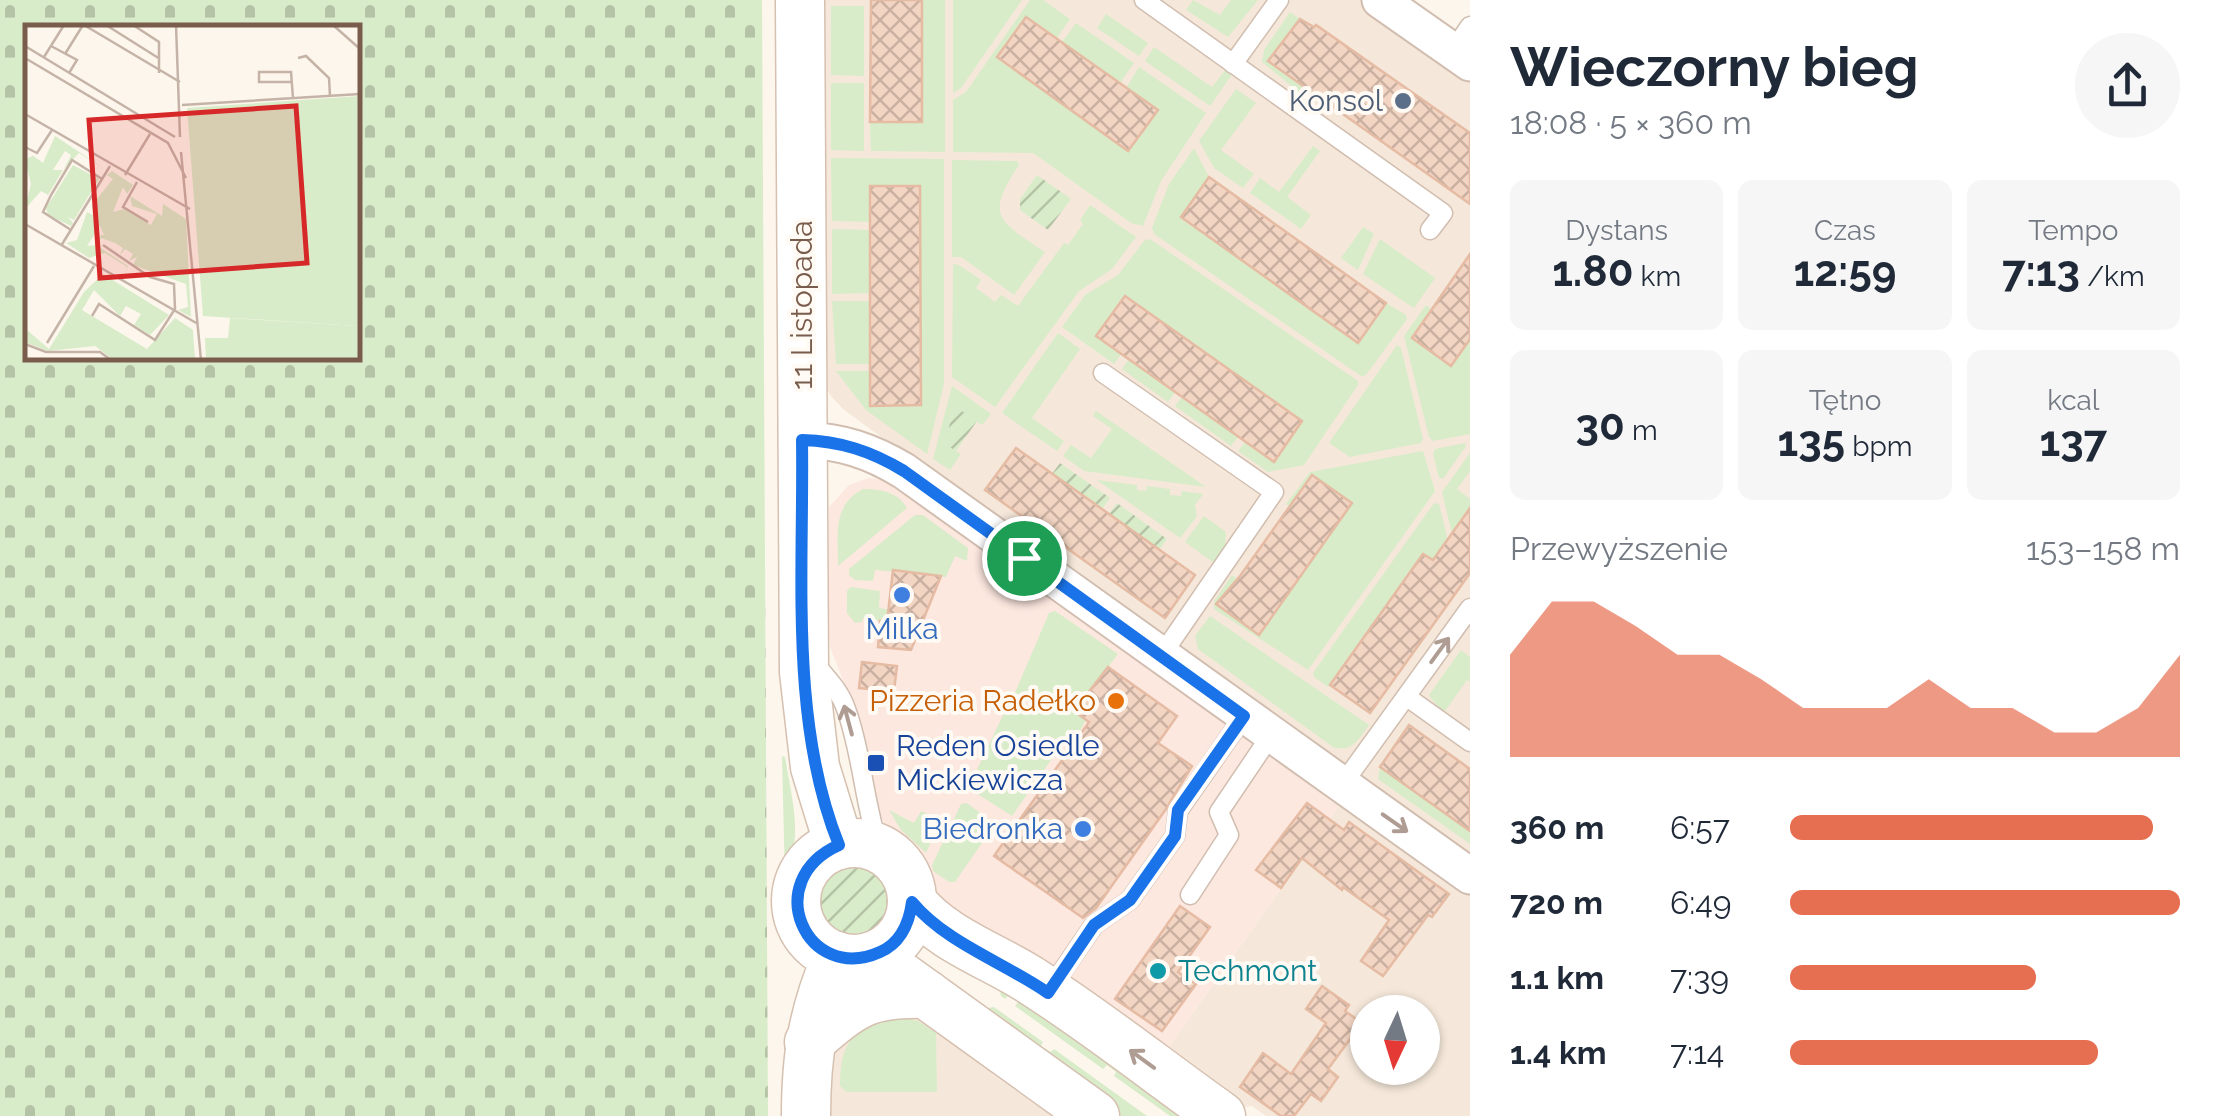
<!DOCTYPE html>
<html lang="pl">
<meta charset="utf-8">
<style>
body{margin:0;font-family:Raleway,sans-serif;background:#f6f6f7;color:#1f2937;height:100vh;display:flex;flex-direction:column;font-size:38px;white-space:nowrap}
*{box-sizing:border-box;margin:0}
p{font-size:32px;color:#747a83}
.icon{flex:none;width:55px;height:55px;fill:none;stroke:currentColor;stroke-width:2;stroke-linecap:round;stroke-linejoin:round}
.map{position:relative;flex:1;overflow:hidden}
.sheet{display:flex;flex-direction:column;background:#fff;width:750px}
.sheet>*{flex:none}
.needle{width:65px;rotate:184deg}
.tools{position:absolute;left:1350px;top:995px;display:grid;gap:20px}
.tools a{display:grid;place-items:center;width:90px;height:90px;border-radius:50%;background:#fff;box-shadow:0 2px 8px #0004;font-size:50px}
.pin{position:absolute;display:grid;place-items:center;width:85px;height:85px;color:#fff;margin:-42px;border:5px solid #fff;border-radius:50%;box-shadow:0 2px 10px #0007}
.round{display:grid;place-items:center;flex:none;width:105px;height:105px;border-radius:52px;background:#f6f6f7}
.summary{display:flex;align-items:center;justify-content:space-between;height:170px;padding:0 40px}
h1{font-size:55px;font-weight:700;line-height:75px}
.metrics{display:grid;grid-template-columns:repeat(3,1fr);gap:15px;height:170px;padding:10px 40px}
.metrics div{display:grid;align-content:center;border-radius:15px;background:#f6f6f7;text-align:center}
.metrics b{font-size:42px;font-weight:700}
.metrics small{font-size:28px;font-weight:400}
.metrics p{font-size:28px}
.chart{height:280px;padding:20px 40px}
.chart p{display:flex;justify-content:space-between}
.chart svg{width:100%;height:180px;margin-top:10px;fill:#e76f51;opacity:.7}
ul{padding:0 40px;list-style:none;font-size:32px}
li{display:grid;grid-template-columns:160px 120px 1fr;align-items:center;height:75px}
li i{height:25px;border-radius:12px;background:#e76f51}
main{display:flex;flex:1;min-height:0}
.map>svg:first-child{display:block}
.residential{fill:#f5e8da;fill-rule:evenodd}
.commercial{fill:#fde8e0}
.green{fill:#d8ecc9}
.cemetery{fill:url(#cemetery-stones);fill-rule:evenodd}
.garden{fill:url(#garden-furrows)}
.building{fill:url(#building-cross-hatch);stroke:#e6bba3;stroke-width:2.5}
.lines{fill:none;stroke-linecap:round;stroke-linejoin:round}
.lane-casing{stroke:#d1beb0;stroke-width:21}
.street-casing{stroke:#d1beb0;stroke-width:39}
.secondary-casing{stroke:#d6c0b0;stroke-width:51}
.lane{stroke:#fff;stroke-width:18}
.street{stroke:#fff;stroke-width:35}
.secondary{stroke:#fff;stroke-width:48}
.oneway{stroke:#af9d94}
.route-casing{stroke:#fff;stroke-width:20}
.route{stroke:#1a73e8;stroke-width:12}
.service-dot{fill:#5c6f8a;stroke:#fffaf3;stroke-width:4}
.shop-dot{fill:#3f7fe0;stroke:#fffaf3;stroke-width:4}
.food-dot{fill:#e8710a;stroke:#fffaf3;stroke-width:4}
.transit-dot{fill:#1a4fb4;stroke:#fffaf3;stroke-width:4}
.culture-dot{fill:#0f9aa8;stroke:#fffaf3;stroke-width:4}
.labels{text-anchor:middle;stroke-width:8;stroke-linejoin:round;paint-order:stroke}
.service-label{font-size:30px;fill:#4e5e75;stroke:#fffaf3;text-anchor:end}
.street-label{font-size:30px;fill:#7a5c4d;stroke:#fffaf3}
.shop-label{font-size:30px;fill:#366cbe;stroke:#fffaf3}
.food-label{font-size:30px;fill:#c56008;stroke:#fffaf3;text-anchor:end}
.transit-label{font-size:30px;fill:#164399;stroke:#fffaf3;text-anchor:start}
.culture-label{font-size:30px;fill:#0d838f;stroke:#fffaf3;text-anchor:start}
.inset-road{fill:none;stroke:#c5b3a7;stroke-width:2.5}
.view{fill:#d62828;fill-opacity:0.15;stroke:#d62828;stroke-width:5}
.inset-edge{fill:none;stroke:#7a5c4d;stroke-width:5}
</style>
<main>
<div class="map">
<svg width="1470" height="1116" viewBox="0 0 1470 1116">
<defs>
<pattern id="cemetery-stones" width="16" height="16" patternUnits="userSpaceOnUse" patternTransform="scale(2.5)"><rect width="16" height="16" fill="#d8ecc9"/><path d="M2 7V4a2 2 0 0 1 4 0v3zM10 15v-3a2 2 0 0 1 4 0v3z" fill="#b4c2a5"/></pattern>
<pattern id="garden-furrows" width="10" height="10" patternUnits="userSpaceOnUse" patternTransform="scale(2.5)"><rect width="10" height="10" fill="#d8ecc9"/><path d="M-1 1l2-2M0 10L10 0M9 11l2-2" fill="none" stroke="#b4c2a5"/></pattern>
<pattern id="building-cross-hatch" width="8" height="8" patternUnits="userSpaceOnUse" patternTransform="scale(2.5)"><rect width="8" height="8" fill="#f3d5c3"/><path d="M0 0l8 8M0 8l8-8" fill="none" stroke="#cab0a1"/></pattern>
</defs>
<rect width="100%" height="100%" fill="#fdf6ec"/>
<g class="residential">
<polygon points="821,0 1361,0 1470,76 1470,856 956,492 843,409 830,395 826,386"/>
<path d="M 1342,802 L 1470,893 L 1470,1116 L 1266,1116 L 1252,1106 L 1235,1108 L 1205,1088 L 1202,1071 L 1169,1047 ZM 1368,1012 L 1422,1012 L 1422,1068 L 1368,1068 Z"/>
<polygon points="907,1006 990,1058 992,1074 1052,1116 830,1116 830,1076 833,1049 839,1036"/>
</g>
<polygon class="commercial" points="869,478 890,481 1342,802 1169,1047 1126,1017 1109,1019 937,898 924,883 914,860 880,817 848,693 830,647 827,616 829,507 849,485"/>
<g class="green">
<polygon points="922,0 945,0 945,152 871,151 870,123 921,122"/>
<polygon points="953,0 1022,0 961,88 953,93"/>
<polygon points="1030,0 1043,0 1070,19 1057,38 1026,17 998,58 1128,150 1157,110 1126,88 1139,67 1206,113 1161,181 1143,226 1131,223 1033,153 953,152 953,100 966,92"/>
<polygon points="1193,0 1220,15 1231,0 1258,0 1228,37 1186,10"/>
<polygon points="831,6 864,6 864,76 831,75"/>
<polygon points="1290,12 1300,19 1269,61 1306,90 1302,95 1262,62 1264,50"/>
<polygon points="1106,14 1148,43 1139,56 1097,28"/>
<polygon points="1076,23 1134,63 1120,83 1062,42"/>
<polygon points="1154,47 1212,87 1226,69 1233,73 1210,106 1145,61"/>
<polygon points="831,83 864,83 864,151 831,150"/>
<polygon points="1236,89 1256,103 1221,150 1254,174 1243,188 1214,168 1199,141"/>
<polygon points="1313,146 1320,151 1287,197 1311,215 1301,229 1250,193 1260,178 1279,192"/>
<polygon points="1194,148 1209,177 1182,218 1357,343 1386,303 1406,315 1407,319 1366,375 1361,376 1154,234 1152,228 1169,184"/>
<polygon points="831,158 944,159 944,384 927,454 866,410 836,371 870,371 871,406 921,404 919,187 871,186 870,222 832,221"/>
<path d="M 952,160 L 1017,161 L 1019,165 C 984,217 999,221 1045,252 L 1014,295 L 961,257 L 952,257 Z"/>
<polygon points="1090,205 1136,237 1112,269 1079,291 995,407 952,377 953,264 959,265 981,280 976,288 995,302 1001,295 1018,306 1064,243 1068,245 1083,224 1080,220"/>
<polygon points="1363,227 1374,234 1358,270 1341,258"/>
<polygon points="832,229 870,230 870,293 832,294"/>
<polygon points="1150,239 1358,381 1358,385 1304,465 1268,472 1238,451 1245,442 1274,462 1302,421 1125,296 1096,336 1121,354 1114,364 1062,327 1085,295 1118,275 1144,241"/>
<polygon points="1380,239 1435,278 1414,308 1363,274"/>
<polygon points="832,301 871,301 870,364 836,364"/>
<polygon points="1426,305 1431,309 1412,338 1451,365 1470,339 1470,434 1433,441 1429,437 1404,336"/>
<polygon points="1058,333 1080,349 1032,418 1064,441 1057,451 1002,413"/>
<polygon points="1397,345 1401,348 1423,439 1421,443 1350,457 1329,443"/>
<polygon points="1129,359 1175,392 1168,402 1122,369"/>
<polygon points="952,386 991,414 982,425 954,406 945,444 961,454 950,470 933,459"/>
<polygon points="1182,397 1238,437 1231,446 1175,406"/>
<polygon points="1096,411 1206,487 1084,471 1063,456 1071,445 1091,458 1112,429 1093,416"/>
<polygon points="1465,443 1466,446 1443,479 1439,478 1433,453 1435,449"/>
<polygon points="1423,451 1435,491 1308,670 1214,609 1214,601 1232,575 1238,579 1219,606 1259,634 1352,503 1312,475 1290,506 1286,504 1310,472"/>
<polygon points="1470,453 1470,471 1457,489 1470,499 1470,508 1459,524 1470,532 1459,563 1442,492"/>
<polygon points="1097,480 1137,485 1137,490 1146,491 1147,486 1170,489 1170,495 1181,496 1182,491 1203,494 1195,505 1197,516 1180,538"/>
<path d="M 863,489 C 881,489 898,492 907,508 L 838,566 C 838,535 832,505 863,489 Z"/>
<polygon points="1434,503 1439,504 1457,578 1423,554 1328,687 1314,677 1313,673"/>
<polygon points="915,515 923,515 968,548 967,561 955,556 946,577 875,570 873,581 855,580 849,575 849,569"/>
<polygon points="1204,516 1226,532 1225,553 1217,565 1185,542"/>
<polygon points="851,587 880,591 879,608 924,614 901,624 863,618 862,622 855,623 847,613 847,591"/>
<polygon points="1055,611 1118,654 1086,696 1011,702 1049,613"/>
<path d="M 1210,616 L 1369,725 C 1359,739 1352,753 1333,747 L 1198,649 L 1195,636 Z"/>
<polygon points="1461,650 1470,657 1470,682 1467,680 1443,714 1429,695"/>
<polygon points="1081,703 1075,711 1086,720 1074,741 1067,737 1012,816 973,791 971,782 1005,711"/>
<path d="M 782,756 L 785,757 C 793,806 803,832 785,881 Z"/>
<polygon points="1380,767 1470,831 1470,844 1378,779"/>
<polygon points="967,803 995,824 955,882 949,882 933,871 932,865 961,804"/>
<polygon points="889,810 914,823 921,811 941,820 926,853 901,830"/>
<polygon points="1007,980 1198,1116 1170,1116 1114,1076 1116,1072 1107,1065 1103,1069 1015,1006 1018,1002 1008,996 1005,999 1001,996 1000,990"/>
<polygon points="994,1007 1043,1042 1041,1046 1051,1052 1054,1049 1147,1116 1119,1116 981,1018 988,1008"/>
<path d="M 899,1016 L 918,1021 L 936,1033 L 937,1092 L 846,1092 L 840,1086 C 840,1037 855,1029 899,1016 Z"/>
</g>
<path class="cemetery" d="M 0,0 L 762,0 L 768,1116 L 0,1116 ZM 28,28 L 358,28 L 358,358 L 28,358 Z"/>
<g class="garden">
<polygon points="1037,175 1071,199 1048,230 1020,210 1020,199"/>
<polygon points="954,406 977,421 956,451 945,444"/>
<polygon points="1060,463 1110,498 1102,509 1052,474"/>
<polygon points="1117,503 1167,539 1159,550 1109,514"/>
<circle cx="855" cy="901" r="37"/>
</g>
<g class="building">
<polygon points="871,0 922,0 922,122 870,122"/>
<polygon points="1026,17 1158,110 1128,151 997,57"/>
<polygon points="1300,19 1314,27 1316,25 1470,133 1470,204 1268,61"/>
<polygon points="1209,177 1386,303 1358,343 1181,217"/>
<polygon points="870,186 920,186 921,405 870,406"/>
<polygon points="1470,254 1470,339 1451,366 1412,338"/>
<polygon points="1125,296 1302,421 1274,462 1096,336"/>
<polygon points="1016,448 1195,575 1165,618 985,490"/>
<polygon points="1312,475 1352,503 1259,635 1216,604 1240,576"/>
<polygon points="1470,508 1470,573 1370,713 1330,685 1423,554 1433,560"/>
<polygon points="893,570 941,576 911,650 878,647 880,621 887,622"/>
<polygon points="862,662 897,666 894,691 859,688"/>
<polygon points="1108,667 1177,716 1158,743 1192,766 1166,809 1096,908 1083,918 994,856 1089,722 1074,711"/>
<polygon points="1409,725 1470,769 1470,831 1380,767"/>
<polygon points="1307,803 1344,830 1349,822 1449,894 1432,917 1428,915 1383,976 1361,961 1389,920 1343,887 1342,890 1302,858 1281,888 1256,870"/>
<polygon points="1180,906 1210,927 1178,972 1196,984 1162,1031 1115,999"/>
<polygon points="1322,986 1349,1005 1345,1011 1362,1023 1328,1069 1338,1077 1321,1101 1311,1094 1294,1116 1281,1116 1240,1087 1263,1053 1291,1074 1326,1023 1306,1009"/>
</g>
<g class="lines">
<g class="lane-casing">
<g id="lane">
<polyline points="1144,0 1443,213 1430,230"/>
<polyline points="1453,51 1470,26"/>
<polyline points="1233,64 1279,0"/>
<polyline points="1103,373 1274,492 1161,656"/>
<path d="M 814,663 C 826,677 840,691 846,709 C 862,753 864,803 879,848"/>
<polyline points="1407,697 1470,742"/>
<polyline points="1342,785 1470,608"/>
<polyline points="1190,895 1229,835 1219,812 1271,735"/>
<polyline points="1048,992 1094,925 1130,900 1175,836 1178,811 1244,716"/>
</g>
</g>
<g class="street-casing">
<g id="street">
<polyline points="1380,0 1470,63"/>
<path d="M 803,440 C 841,441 871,451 904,471 L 1470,876"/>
</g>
</g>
<g class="secondary-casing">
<g id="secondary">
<polyline points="800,0 804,672 815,767 839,845"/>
<circle cx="854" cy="901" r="58"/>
<path d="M 912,902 C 941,938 988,954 1027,978 C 1094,1020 1156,1070 1221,1116"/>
<polyline points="869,957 891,969 1095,1116"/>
<path d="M 809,1042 C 853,1004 867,992 926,994"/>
<path d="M 806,1116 C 806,1055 813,1012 837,956"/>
</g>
</g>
<use href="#lane" class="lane"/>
<use href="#street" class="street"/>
<use href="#secondary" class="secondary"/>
</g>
<defs><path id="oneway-shaft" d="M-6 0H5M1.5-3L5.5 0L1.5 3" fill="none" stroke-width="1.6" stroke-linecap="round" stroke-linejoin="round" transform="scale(2.5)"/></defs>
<g class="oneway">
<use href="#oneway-shaft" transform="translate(1440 650) rotate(-54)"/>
<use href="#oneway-shaft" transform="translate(848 720) rotate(-105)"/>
<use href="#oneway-shaft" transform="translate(1395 823) rotate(35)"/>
<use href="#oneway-shaft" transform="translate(1142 1059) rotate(-144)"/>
</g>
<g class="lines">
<g class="route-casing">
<path id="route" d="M 802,440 C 840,441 871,451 904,471 L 1244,716 L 1178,810 L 1175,836 L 1130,900 L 1094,925 L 1048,993 C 1005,963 946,943 912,902 C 909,924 901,943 880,952 C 807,985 759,881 839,845 C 789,722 804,571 802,440 Z"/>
</g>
<use href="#route" class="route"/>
</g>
<circle class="service-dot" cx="1403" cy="101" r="10"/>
<g class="shop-dot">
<circle cx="902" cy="595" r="10"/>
<circle cx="1083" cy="829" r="10"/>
</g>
<circle class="food-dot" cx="1116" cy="701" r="10"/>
<rect class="transit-dot" x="866" y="753" width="20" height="20" rx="5"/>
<circle class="culture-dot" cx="1158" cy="971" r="10"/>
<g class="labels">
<g class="service-label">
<text x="1383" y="111">Konsol</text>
</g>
<g class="street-label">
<text transform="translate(802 305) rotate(-90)" y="10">11 Listopada</text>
</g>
<g class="shop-label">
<text x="902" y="639">Milka</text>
<text x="1063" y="839" text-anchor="end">Biedronka</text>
</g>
<g class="food-label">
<text x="1096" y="711">Pizzeria Radełko</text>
</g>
<g class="transit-label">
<text x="896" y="756">Reden Osiedle<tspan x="896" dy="34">Mickiewicza</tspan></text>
</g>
<g class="culture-label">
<text x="1178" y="981">Techmont</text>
</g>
</g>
<g transform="translate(25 25)">
<rect width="335" height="335" fill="#fdf6ec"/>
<path d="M 30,111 L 80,144 L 54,128 L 39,144 L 46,130 L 40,126 L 28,145 L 38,145 L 23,170 L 16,166 L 0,184 L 6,159 L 0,134 L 8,131 L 3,127 L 18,138 ZM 48,140 L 74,154 L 49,195 L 43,192 L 48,198 L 46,201 L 23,190 L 21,183 ZM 87,146 L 108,160 L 102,169 L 98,162 L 88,187 L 99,184 L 126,200 L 132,189 L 107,181 L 105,171 L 137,191 L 138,179 L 161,194 L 166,292 L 153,285 L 163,282 L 161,259 L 108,240 L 112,232 L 104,236 L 108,229 L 100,224 L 95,230 L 98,223 L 90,218 L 76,213 L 72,218 L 76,210 L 79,210 L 75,201 L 62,221 L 71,220 L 103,241 L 100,249 L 102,242 L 80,228 L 64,233 L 41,218 L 52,215 L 62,187 L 68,190 L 67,180 L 88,154 L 82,150 ZM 78,249 L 144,290 L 125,310 L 109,300 L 116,289 L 101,281 L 95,291 L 69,265 L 57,285 L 122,324 L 150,293 L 168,305 L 170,335 L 89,335 L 70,321 L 23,326 L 0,317 L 2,305 L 24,324 L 59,267 Z" fill="#d8ecc9"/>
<path d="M 335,71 L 333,301 L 178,291 L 162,83 Z" fill="#d8ecc9"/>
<path d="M 335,271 L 335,335 L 181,335 L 180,313 L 203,313 L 205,293 L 333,301 Z" fill="#d8ecc9"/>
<path class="inset-road" d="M 59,0 L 155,57M 81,0 L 135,34M 108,0 L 134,17 L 134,48M 151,0 L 155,112M 308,0 L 335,24M 0,21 L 150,112M 26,21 L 52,35 L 44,48M 40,29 L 58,0M 19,32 L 39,0M 0,33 L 143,118 L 161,153M 273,33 L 281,31 L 304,53 L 305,71M 267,57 L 234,57 L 234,47 L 266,47 L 268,73M 157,80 L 335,69M 0,89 L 165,184M 0,122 L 12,128 L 27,105M 156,127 L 176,335M 100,150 L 125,109M 112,157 L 98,182 L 123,197M 0,199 L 173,299M 46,205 L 18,187 L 26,170 L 47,135 L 77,154M 36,221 L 85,141M 67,291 L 74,279 L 130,315 L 150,284 L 149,259 L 125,252 L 78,220M 22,318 L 69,241M 0,319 L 21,327 L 75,327 L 86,335"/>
<path class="view" d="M 271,81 L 282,238 L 75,253 L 64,95 Z"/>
<rect width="335" height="335" class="inset-edge"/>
</g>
</svg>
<div class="tools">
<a><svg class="needle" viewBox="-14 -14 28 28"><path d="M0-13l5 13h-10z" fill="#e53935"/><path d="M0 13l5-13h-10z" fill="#747a83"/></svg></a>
</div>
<div class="pin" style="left:1024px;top:558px;background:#1e9e55"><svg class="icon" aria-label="arrive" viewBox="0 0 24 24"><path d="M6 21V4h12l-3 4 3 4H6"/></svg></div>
</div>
<section class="sheet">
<div class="summary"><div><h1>Wieczorny bieg</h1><p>18:08 · 5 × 360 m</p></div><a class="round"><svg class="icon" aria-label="share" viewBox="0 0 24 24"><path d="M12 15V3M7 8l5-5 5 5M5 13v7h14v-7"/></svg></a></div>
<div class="metrics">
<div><p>Dystans</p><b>1.80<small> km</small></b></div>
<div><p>Czas</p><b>12:59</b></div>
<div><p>Tempo</p><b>7:13<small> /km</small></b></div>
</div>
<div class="metrics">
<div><b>30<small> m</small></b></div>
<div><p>Tętno</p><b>135<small> bpm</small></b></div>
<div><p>kcal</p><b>137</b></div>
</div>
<div class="chart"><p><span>Przewyższenie</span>153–158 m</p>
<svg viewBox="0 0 160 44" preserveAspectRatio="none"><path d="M0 44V19L10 6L20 6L30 12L40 19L50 19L60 25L70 32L80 32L90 32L100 25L110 32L120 32L130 38L140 38L150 32L160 19V44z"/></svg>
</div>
<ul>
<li><b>360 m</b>6:57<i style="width:93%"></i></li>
<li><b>720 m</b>6:49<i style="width:100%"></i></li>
<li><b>1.1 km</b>7:39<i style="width:63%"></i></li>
<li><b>1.4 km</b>7:14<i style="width:79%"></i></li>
</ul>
</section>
</main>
